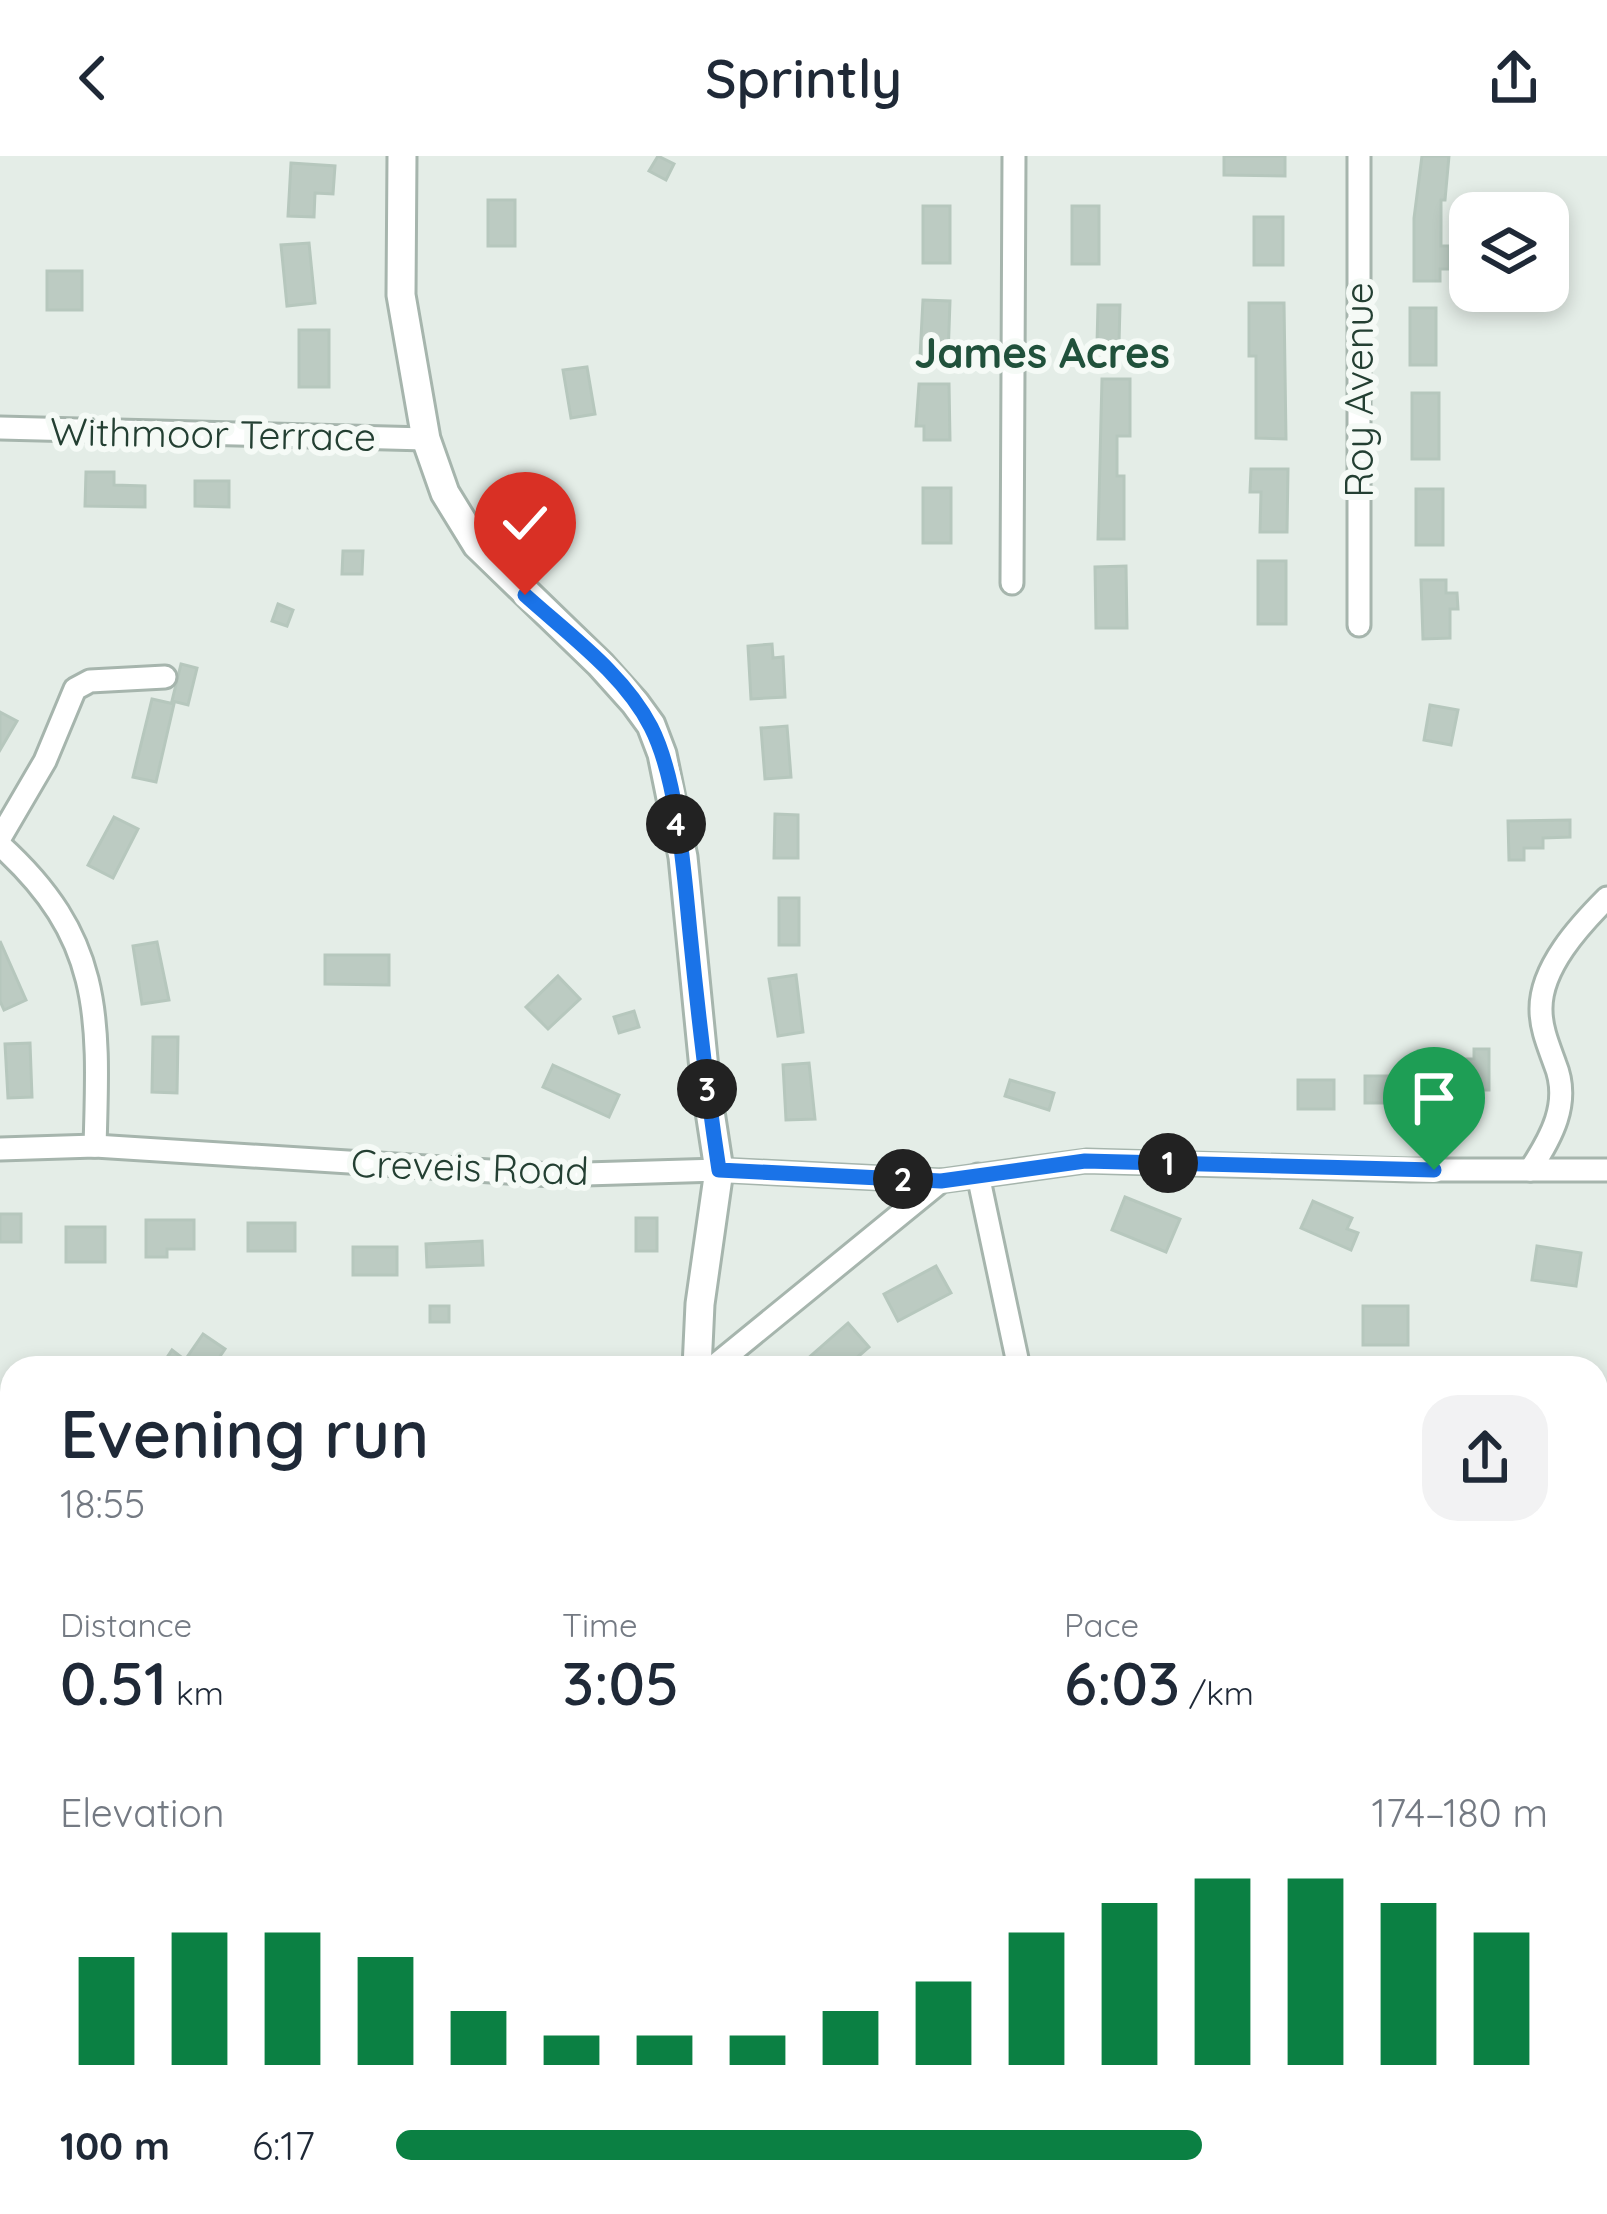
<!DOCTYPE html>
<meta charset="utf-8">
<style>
body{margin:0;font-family:Quicksand,sans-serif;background:#f2f2f3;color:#1f2937;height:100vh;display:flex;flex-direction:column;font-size:45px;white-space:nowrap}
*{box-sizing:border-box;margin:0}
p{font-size:39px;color:#747a83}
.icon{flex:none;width:66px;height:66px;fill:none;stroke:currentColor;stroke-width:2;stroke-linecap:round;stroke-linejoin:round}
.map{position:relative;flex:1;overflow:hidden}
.panel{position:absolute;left:0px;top:1200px;width:1608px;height:858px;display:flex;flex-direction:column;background:#fff;border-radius:36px 36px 0 0;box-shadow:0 6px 18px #0003}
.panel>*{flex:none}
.buttons{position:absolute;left:1449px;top:36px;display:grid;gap:24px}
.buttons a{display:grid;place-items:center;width:120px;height:120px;border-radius:24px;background:#fff;box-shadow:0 6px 18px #0003;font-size:60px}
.pin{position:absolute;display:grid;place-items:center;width:102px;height:102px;color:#fff;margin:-123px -51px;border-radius:50% 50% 50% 0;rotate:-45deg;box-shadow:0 0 12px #0007}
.pin .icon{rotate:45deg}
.km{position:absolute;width:60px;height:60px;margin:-30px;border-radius:50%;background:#222;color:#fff;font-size:33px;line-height:60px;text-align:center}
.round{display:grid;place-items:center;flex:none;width:126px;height:126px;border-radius:36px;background:#f2f2f3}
.head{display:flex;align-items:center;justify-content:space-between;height:204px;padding:0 60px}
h1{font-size:66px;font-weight:600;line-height:90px}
.figures{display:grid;grid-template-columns:repeat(3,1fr);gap:18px;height:204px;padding:12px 60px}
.figures div{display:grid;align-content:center}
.figures b{font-size:60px;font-weight:600}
.figures small{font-size:33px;font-weight:400}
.figures p{font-size:33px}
.chart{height:336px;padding:24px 60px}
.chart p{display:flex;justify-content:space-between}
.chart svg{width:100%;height:216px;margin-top:12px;stroke:#0b8043;stroke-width:6}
ul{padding:0 60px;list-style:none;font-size:39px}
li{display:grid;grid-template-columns:192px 144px 1fr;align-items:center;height:90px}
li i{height:30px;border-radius:15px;background:#0b8043}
header{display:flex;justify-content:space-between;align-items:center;height:156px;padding:0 60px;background:#fff;font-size:54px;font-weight:600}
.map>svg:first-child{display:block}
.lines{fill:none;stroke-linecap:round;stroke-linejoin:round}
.stream{stroke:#8dd1cd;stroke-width:6}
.building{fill:#bccbc2;stroke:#b6c7bd;stroke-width:3}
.minor-casing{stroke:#a6b5ad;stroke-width:27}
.tertiary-casing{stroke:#a6b5ad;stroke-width:33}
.minor{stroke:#fff;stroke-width:21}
.tertiary{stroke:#fff;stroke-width:27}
.route-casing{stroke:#fff;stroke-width:24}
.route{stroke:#1a73e8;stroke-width:15}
.labels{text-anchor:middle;stroke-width:12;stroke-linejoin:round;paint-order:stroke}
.street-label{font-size:39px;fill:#233f32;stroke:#f5faf6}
.neighbourhood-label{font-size:42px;font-weight:bold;fill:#20513b;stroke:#f5faf6}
</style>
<header><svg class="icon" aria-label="back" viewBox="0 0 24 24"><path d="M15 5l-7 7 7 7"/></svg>Sprintly<svg class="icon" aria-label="share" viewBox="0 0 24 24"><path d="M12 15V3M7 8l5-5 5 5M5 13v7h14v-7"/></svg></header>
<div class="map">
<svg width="1607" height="2058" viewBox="0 0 1607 2058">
<rect width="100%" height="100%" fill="#e4ede7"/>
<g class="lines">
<polyline class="stream" points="1216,2058 1220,2046"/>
</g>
<g class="building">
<polygon points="658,0 674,8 666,24 649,15"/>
<polygon points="1224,0 1285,0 1285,20 1224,19"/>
<polygon points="1422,0 1449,0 1445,44 1441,44 1441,90 1449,90 1449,113 1440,113 1440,125 1414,125 1414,62"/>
<polygon points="291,7 335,10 333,38 315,37 314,61 288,60"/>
<rect x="488" y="44" width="27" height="46"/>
<rect x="923" y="50" width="27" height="57"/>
<rect x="1072" y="50" width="27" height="58"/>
<rect x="1254" y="61" width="29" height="48"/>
<polygon points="309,87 315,147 287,150 281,89"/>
<rect x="47" y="115" width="35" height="39"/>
<polygon points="923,144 950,145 948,202 920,201"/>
<polygon points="1249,147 1284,147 1286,283 1256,282 1256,200 1249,200"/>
<polygon points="1098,149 1120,149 1119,188 1097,188"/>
<rect x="1410" y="152" width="26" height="57"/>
<rect x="299" y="174" width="30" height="57"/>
<polygon points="587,211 595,258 571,262 563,214"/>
<polygon points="1102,223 1130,223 1130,280 1117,280 1117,320 1124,320 1124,383 1098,383"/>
<polygon points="919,228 949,228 950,284 924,284 924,270 916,270"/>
<rect x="1412" y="237" width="27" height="66"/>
<polygon points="1251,313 1288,313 1287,376 1260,376 1261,336 1250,336"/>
<polygon points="86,316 114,316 114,329 145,330 145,351 85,350"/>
<polygon points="195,325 229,325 229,351 195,350"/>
<rect x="923" y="332" width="28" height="55"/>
<rect x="1416" y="333" width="27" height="56"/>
<polygon points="343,395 363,395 362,418 342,418"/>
<rect x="1258" y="405" width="28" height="63"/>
<polygon points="1126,410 1127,472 1096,472 1095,411"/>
<polygon points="1421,424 1446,424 1446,437 1457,437 1458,453 1450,453 1450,482 1423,483"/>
<polygon points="278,448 293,454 287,470 272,465"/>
<polygon points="772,488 773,502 783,501 785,541 751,543 748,490"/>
<polygon points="181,508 197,512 188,549 172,545"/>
<polygon points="152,543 174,548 156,626 133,621"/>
<polygon points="1430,549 1458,554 1451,589 1424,584"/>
<polygon points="0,556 17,565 0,594"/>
<polygon points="787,570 791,621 765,623 761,572"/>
<polygon points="775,658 798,659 798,702 774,702"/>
<polygon points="114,661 138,673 113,722 88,709"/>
<polygon points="1570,664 1570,681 1543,682 1543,692 1524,692 1524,704 1509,704 1508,665"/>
<rect x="779" y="742" width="20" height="47"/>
<polygon points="0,785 26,844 4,854 0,845"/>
<polygon points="157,786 169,844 142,848 133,790"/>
<polygon points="325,799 389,799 389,829 325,828"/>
<polygon points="796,819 803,876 778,880 769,823"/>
<polygon points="558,820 580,843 548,873 526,851"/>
<polygon points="634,855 639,871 619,877 614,861"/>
<polygon points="153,881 178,881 177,937 152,936"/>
<polygon points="30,887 32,941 8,942 5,888"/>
<polygon points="1474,893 1489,893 1489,934 1455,934 1455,903 1474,903"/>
<polygon points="809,907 815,963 786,964 783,909"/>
<polygon points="553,909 619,939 609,961 543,931"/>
<rect x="1365" y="920" width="43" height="27"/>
<polygon points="1010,924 1054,937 1049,954 1005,940"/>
<rect x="1298" y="924" width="36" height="29"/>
<polygon points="1125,1041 1180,1063 1166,1096 1112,1074"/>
<polygon points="1313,1045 1352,1062 1347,1073 1358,1077 1351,1094 1301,1072"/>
<rect x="0" y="1058" width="21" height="28"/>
<rect x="636" y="1062" width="21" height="33"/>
<polygon points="146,1064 194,1064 194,1093 167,1093 167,1101 146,1101"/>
<rect x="248" y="1067" width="47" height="28"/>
<rect x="66" y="1071" width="39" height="35"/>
<polygon points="482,1085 483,1109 427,1111 426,1088"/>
<polygon points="1537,1090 1581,1097 1576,1130 1532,1124"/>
<rect x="353" y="1091" width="44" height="28"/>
<polygon points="936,1110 951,1137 898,1165 884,1138"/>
<rect x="430" y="1150" width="19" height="16"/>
<rect x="1363" y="1150" width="45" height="39"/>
<polygon points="848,1167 869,1191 845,1212 797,1212"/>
<polygon points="203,1178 225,1193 212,1212 160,1212 172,1194 185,1204"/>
</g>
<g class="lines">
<g class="minor-casing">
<g id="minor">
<polyline points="0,272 426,283"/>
<polyline points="1012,427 1014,0"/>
<polyline points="1359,469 1359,0"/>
<polyline points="0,682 45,605 75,533 90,525 165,521"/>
<path d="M 0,689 C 103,782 99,860 95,990"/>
<polyline points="0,993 95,990 552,1019 719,1014 941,1025"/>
<path d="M 1530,1014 C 1551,982 1571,947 1555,908 C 1549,891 1541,873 1541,854 C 1540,812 1580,769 1607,742"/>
<polyline points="978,1019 1019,1212"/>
<polyline points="712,1212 941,1025 1086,1005 1411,1014 1607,1014"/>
<polyline points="3,1980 12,1908"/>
<polyline points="28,2058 30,2046"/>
<polyline points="588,2058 589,2046"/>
</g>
</g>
<g class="tertiary-casing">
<g id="tertiary">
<polyline points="402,0 401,139 426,283 445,337 477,389 600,508 635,547 651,569 662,598 683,701 705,923 719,1014 700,1148 697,1212"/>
<polyline points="0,1980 12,1982"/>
<polyline points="684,2046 816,2058"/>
</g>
</g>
<use href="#minor" class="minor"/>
<use href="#tertiary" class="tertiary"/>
</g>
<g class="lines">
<g class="route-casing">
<path id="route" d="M 525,439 C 568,478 624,518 651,571 C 678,624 684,718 690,777 C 698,857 707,935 719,1014 L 941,1025 L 1085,1005 L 1434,1014"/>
</g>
<use href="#route" class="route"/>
</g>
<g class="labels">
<g class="street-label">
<text transform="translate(1359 234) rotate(-90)" y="14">Roy Avenue</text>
<text transform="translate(213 278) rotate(1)" y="14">Withmoor Terrace</text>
<text transform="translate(470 1011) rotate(2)" y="14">Creveis Road</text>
</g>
<g class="neighbourhood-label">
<text x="1042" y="212">James Acres</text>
</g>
</g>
</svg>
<div class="buttons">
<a><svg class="icon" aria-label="layers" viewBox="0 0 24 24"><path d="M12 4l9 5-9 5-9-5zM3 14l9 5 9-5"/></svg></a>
</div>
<div class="pin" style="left:1434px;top:1014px;background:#1e9e55"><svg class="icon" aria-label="arrive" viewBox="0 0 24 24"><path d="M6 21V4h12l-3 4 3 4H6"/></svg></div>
<div class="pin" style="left:525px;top:439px;background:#d93025"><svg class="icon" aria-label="check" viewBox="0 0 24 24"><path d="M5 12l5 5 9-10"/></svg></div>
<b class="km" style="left:1168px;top:1007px">1</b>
<b class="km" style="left:903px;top:1023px">2</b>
<b class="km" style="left:707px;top:933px">3</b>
<b class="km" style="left:676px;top:668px">4</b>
<section class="panel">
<div class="head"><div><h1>Evening run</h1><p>18:55</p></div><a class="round"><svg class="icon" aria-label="share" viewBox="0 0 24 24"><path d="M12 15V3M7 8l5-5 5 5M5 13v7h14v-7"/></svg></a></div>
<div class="figures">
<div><p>Distance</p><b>0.51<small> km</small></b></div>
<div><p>Time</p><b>3:05</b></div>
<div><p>Pace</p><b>6:03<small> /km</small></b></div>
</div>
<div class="chart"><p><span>Elevation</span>174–180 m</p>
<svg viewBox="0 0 160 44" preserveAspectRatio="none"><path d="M5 44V22M15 44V17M25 44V17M35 44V22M45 44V33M55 44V38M65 44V38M75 44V38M85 44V33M95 44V27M105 44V17M115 44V11M125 44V6M135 44V6M145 44V11M155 44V17"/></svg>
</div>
<ul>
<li><b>100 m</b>6:17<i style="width:70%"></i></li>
</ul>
</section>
</div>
